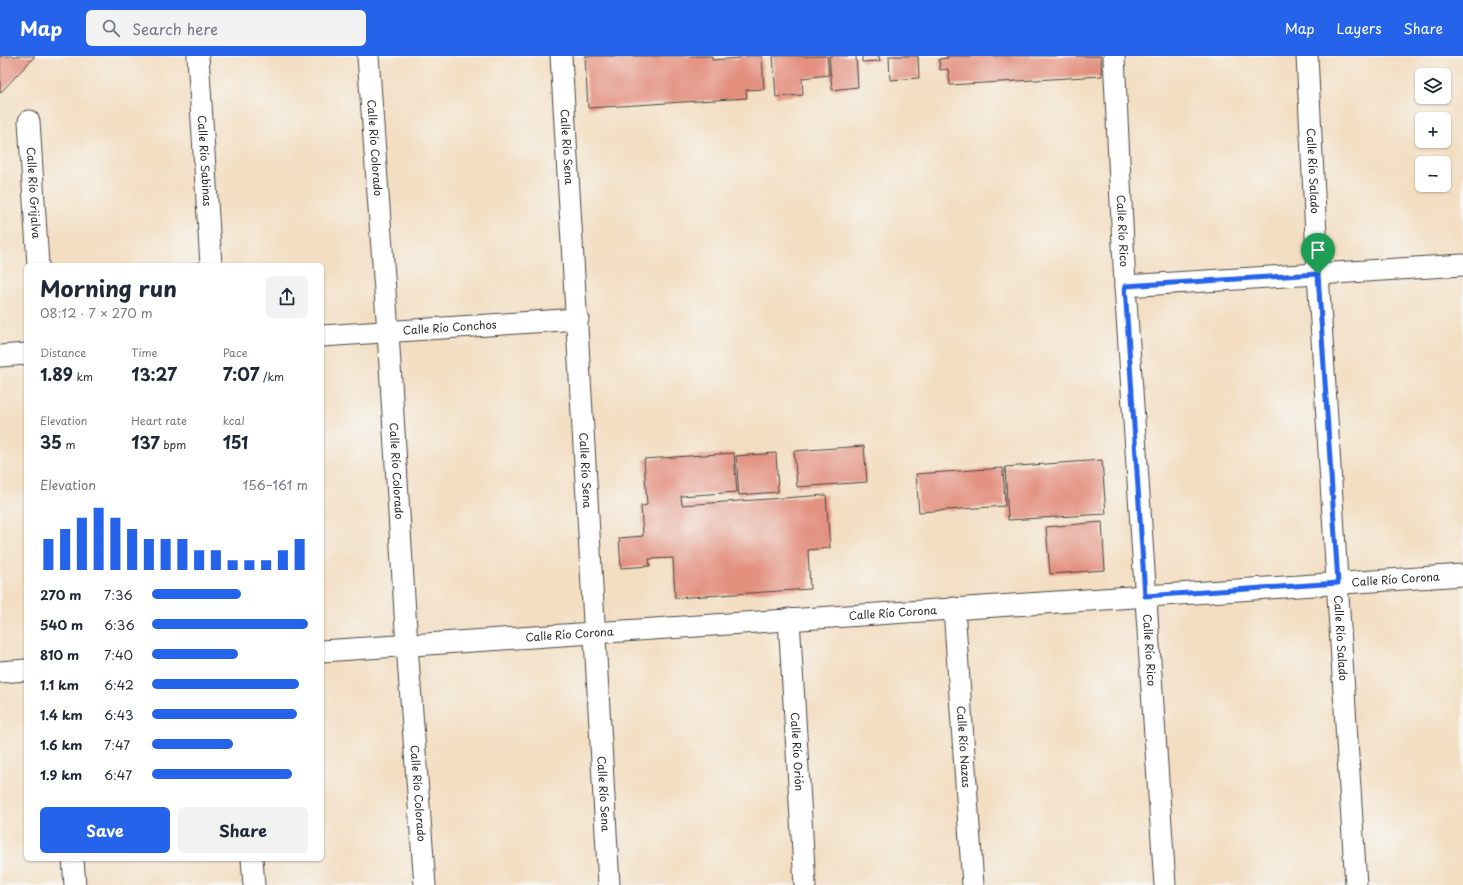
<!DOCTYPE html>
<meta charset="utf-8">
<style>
body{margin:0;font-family:"Playpen Sans",sans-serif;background:#f2f2f3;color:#1f2937;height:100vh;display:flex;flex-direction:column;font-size:15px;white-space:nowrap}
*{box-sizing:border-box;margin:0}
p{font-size:13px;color:#747a83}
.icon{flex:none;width:22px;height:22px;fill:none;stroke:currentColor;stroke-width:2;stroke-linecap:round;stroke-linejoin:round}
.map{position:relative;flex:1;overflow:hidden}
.panel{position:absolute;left:24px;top:207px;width:300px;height:598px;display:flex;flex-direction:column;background:#fff;border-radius:6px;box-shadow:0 1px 3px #0004}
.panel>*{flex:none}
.fabs{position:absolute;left:1415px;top:12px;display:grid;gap:8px}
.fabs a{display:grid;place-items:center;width:36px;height:36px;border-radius:6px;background:#fff;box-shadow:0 1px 3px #0004;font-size:20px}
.pin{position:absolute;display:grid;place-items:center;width:34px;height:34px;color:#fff;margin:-41px -17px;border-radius:50% 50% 50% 0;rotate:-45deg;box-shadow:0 0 4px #0007}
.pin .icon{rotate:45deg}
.round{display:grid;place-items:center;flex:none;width:42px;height:42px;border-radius:6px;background:#f2f2f3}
.summary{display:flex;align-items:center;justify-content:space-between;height:68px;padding:0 16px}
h1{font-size:22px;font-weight:700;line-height:30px}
.figures{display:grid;grid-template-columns:repeat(3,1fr);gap:6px;height:68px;padding:4px 16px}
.figures div{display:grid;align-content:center}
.figures b{font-size:17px;font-weight:700}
.figures small{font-size:11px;font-weight:400}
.figures p{font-size:11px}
.chart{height:112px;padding:8px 16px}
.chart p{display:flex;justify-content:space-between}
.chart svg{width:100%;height:72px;margin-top:4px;stroke:#2563eb;stroke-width:6}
.cta{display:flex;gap:8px;margin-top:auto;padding:8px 16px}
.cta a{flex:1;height:46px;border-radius:6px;background:#2563eb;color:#fff;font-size:16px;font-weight:700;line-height:46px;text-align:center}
.cta a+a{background:#f2f2f3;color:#1f2937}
ul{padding:0 16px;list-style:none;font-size:13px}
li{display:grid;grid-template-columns:64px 48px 1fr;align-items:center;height:30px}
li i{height:10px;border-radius:5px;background:#2563eb}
header{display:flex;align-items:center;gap:24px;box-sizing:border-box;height:56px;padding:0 20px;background:#2563eb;color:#fff}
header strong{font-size:19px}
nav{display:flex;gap:22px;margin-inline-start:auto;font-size:14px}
.search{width:280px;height:36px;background:#f2f2f3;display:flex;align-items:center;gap:10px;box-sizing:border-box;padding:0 14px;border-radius:6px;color:#747a83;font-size:15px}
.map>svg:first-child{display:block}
.building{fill:#e3907f}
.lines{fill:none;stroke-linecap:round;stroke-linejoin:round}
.minor-casing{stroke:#494642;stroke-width:23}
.minor{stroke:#fff;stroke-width:21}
.route-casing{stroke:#fff;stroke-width:8}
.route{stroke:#2563eb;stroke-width:5}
.labels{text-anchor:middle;stroke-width:3;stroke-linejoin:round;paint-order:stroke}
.street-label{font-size:11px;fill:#2b2b2b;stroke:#f6f6f2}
</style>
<header>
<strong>Map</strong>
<div class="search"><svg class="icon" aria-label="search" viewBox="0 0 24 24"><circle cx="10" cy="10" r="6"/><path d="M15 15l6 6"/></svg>Search here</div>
<nav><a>Map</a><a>Layers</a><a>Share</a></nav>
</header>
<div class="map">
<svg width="1463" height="829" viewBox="0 0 1463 829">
<rect width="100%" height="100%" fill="#f6f6f2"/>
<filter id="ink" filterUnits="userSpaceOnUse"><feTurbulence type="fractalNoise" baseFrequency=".025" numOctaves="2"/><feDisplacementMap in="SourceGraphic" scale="8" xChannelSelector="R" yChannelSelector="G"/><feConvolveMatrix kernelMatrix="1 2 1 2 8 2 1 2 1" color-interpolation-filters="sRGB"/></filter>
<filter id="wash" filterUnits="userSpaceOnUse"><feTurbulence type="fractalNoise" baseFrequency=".012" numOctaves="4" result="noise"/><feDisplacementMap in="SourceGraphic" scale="16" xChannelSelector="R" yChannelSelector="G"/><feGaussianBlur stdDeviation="0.9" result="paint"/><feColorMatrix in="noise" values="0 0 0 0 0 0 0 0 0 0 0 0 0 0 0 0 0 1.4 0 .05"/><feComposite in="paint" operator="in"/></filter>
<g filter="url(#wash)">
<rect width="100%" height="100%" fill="#f3dec2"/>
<g id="blocks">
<g class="building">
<polygon points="0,0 35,0 0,37"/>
<polygon points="585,0 712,0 712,4 740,2 739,0 762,0 764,33 746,34 747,42 588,52"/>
<polygon points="773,0 827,0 829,19 802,22 803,39 776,41"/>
<polygon points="829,0 856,0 858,31 832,34"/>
<polygon points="862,0 879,0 880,5 862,6"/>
<polygon points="889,0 918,0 919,22 890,24"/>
<polygon points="947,0 1101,0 1102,20 950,29 948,13 940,14 939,3 948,2"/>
<polygon points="864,390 867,426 797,431 794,395"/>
<polygon points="734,397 737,436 681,440 682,449 826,439 830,492 808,494 810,533 675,542 673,502 649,503 650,510 621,512 619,482 643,480 641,450 647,449 644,403"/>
<polygon points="776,397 778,436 739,439 736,400"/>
<polygon points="1102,404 1106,458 1008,464 1005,411"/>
<polygon points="1003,412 1005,450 919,456 916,418"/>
<polygon points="1102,466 1105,514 1050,518 1046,471"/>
</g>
</g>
</g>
<g filter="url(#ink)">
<use href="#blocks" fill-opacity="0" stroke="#494642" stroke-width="1"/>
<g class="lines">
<g class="minor-casing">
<g id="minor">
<path id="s1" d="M 198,0 L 211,209"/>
<path id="s2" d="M 368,0 L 388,276 L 407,590 L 425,829"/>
<path id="s3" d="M 561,0 C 579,276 592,553 609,829"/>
<path id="s4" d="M 1114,0 L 1125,230 L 1165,829"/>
<path id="s5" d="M 1307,0 L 1318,218 L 1356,829"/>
<path id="s6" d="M 29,65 L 38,209"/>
<polyline points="1125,230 1463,209"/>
<path id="s7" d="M 322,280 L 578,263"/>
<polyline points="0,300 26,298"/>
<path id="s8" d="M 954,552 L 973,829"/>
<path id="s9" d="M 789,563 L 805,829"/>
<path id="s10" d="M 322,595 L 1463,519"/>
<polyline points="0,616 26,614"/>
<polyline points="73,803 75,829"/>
<polyline points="252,803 254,829"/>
</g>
</g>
<use href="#minor" class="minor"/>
</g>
</g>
<g class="lines" filter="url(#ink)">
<g class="route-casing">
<polygon id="route" points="1318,218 1338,527 1145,540 1125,230"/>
</g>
<use href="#route" class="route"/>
</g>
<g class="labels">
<g class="street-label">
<text dy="4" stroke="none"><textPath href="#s2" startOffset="92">Calle Río Colorado</textPath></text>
<text dy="4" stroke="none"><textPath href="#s3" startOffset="91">Calle Río Sena</textPath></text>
<text dy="4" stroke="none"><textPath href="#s1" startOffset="105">Calle Río Sabinas</textPath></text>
<text dy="4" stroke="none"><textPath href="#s5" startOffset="115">Calle Río Salado</textPath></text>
<text dy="4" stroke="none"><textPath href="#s6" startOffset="72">Calle Río Grijalva</textPath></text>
<text dy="4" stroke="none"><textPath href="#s4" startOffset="175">Calle Río Rico</textPath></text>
<text dy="4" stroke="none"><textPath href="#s7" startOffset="128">Calle Río Conchos</textPath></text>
<text dy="4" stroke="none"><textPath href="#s3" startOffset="415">Calle Río Sena</textPath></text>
<text dy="4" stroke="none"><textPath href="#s2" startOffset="416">Calle Río Colorado</textPath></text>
<text dy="4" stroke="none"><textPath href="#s10" startOffset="1076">Calle Río Corona</textPath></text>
<text dy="4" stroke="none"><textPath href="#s10" startOffset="572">Calle Río Corona</textPath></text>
<text dy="4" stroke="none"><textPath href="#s10" startOffset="248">Calle Río Corona</textPath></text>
<text dy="4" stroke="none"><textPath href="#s5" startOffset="583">Calle Río Salado</textPath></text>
<text dy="4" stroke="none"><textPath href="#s4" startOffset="595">Calle Río Rico</textPath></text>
<text dy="4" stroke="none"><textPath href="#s8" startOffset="139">Calle Río Nazas</textPath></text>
<text dy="4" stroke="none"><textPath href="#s9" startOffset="133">Calle Río Orión</textPath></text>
<text dy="4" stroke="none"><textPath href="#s2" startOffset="739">Calle Río Colorado</textPath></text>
<text dy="4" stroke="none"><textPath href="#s3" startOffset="739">Calle Río Sena</textPath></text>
</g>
</g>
</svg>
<div class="fabs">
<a><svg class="icon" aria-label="layers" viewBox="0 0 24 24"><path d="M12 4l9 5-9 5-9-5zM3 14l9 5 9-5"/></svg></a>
<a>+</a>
<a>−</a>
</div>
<div class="pin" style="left:1318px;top:218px;background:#1e9e55"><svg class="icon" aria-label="arrive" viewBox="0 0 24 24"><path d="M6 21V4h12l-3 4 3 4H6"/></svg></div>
<section class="panel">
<div class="summary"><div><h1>Morning run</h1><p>08:12 · 7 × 270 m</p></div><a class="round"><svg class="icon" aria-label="share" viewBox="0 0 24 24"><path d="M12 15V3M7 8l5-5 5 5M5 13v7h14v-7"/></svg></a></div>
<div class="figures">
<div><p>Distance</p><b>1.89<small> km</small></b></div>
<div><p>Time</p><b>13:27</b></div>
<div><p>Pace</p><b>7:07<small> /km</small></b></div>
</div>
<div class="figures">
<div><p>Elevation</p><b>35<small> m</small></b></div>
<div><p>Heart rate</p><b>137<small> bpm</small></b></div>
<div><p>kcal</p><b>151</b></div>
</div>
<div class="chart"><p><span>Elevation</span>156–161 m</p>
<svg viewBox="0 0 160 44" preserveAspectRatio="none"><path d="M5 44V25M15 44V19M25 44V12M35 44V6M45 44V12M55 44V19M65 44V25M75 44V25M85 44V25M95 44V32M105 44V32M115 44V38M125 44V38M135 44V38M145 44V32M155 44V25"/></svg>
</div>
<ul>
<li><b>270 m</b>7:36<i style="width:57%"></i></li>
<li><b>540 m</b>6:36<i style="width:100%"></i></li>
<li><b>810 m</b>7:40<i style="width:55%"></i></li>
<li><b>1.1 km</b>6:42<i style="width:94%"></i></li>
<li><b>1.4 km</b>6:43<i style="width:93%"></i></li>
<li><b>1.6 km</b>7:47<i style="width:52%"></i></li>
<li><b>1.9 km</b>6:47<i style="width:90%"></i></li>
</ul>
<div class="cta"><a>Save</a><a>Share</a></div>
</section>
</div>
